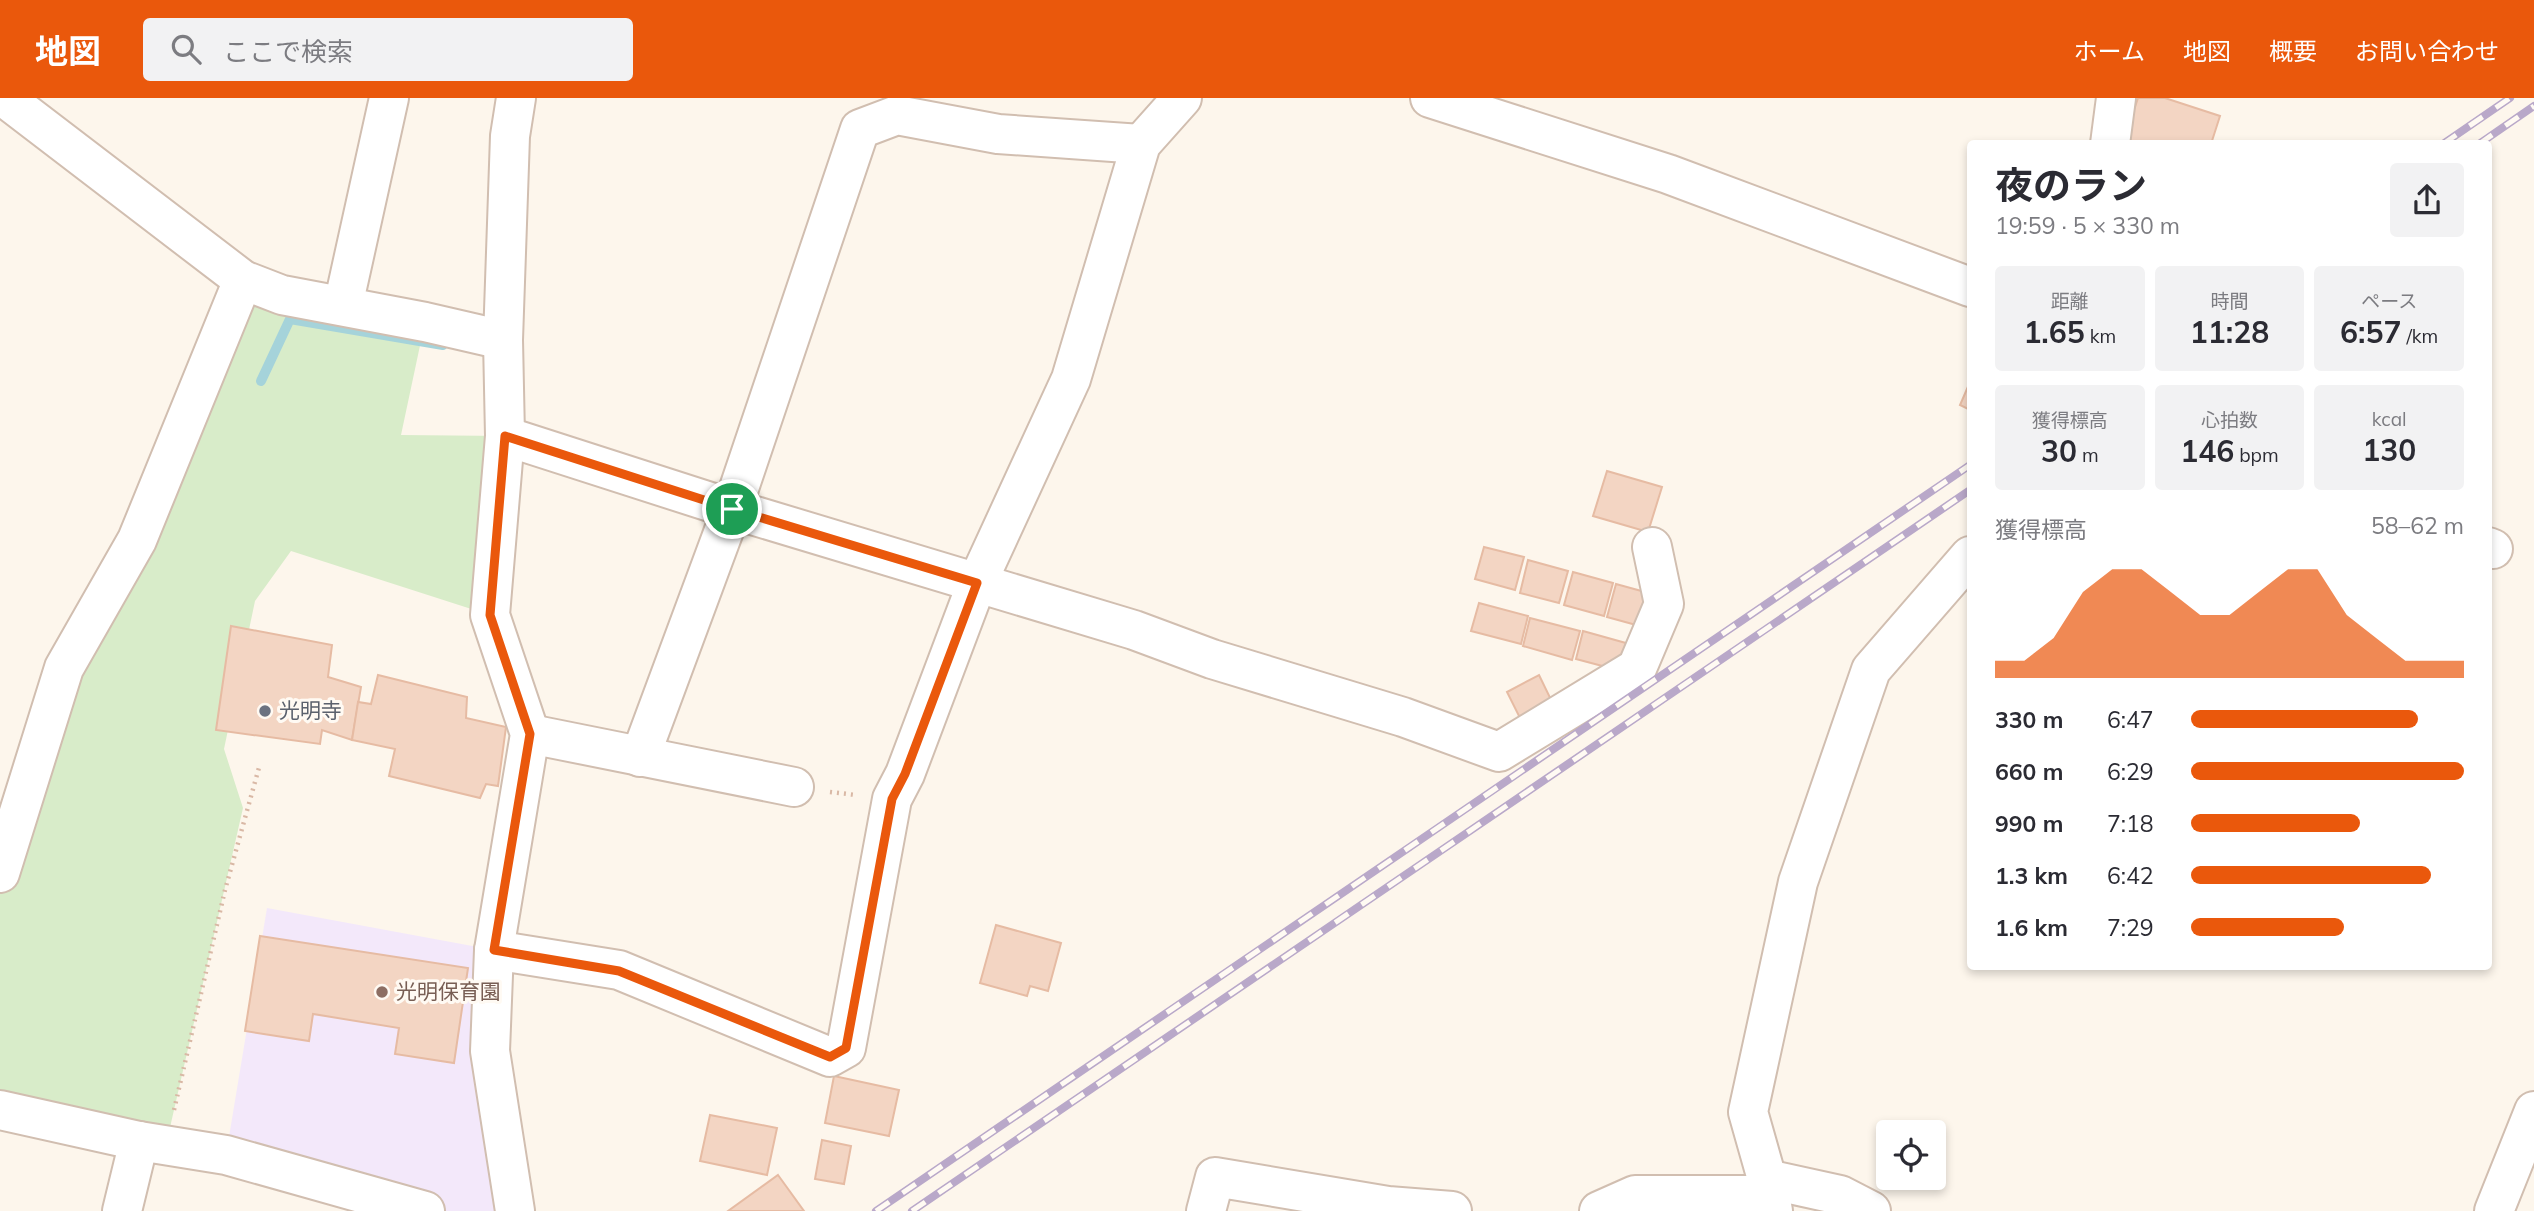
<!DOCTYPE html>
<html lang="ja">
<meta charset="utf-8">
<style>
body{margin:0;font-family:Mulish,"Noto Sans JP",sans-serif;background:#f2f2f3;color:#2b2b33;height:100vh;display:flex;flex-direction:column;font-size:26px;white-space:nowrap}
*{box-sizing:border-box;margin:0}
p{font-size:23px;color:#7c7c81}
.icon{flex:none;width:38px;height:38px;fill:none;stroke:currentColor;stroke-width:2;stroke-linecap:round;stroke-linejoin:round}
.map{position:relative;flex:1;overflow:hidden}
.sheet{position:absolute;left:1967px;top:42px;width:525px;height:830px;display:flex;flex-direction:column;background:#fff;border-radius:7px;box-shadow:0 4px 10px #0003}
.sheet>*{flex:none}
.fabs{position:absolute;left:1876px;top:1022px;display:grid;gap:14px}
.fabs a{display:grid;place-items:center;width:70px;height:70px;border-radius:7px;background:#fff;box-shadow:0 4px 10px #0003;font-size:35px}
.pin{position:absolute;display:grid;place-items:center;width:60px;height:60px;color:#fff;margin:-30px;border:4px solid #fff;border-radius:50%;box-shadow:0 2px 7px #0007}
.round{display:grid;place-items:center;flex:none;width:74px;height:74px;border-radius:7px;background:#f2f2f3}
.headline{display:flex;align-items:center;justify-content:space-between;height:119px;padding:0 28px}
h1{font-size:38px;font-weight:700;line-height:52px}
.stats{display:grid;grid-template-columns:repeat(3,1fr);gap:10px;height:119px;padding:7px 28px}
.stats div{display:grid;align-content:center;border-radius:7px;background:#f2f2f3;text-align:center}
.stats b{font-size:30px;font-weight:700}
.stats small{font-size:19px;font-weight:400}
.stats p{font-size:19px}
.chart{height:196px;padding:14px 28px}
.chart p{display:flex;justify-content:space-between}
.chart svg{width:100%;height:126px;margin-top:7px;fill:#ea580c;opacity:.7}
ul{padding:0 28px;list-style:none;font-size:23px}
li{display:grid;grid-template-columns:112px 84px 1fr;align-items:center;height:52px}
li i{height:18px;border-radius:9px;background:#ea580c}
header{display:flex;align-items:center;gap:42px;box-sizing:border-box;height:98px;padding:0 35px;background:#ea580c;color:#fff}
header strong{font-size:33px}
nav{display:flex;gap:38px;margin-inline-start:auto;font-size:24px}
.search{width:490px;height:63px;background:#f2f2f3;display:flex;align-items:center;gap:18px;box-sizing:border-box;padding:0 24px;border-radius:7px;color:#7c7c81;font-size:26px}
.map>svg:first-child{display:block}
.education{fill:#f3e8fa}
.green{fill:#d8ecc9}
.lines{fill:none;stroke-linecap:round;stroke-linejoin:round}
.stream{stroke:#a5d3da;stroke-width:10}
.building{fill:#f3d5c3;stroke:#e6bba3;stroke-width:2}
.minor-casing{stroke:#d1beb0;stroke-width:42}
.path{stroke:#d9b8a5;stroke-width:4.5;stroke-dasharray:2 5;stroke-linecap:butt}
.minor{stroke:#fff;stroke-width:38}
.rail-casing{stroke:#b9a8c9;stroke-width:8}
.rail{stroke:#fffaf3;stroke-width:5;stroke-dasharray:16;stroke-linecap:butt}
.route-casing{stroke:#fff;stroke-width:14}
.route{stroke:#ea580c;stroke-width:9}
.worship-dot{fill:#6b7280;stroke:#fffaf3;stroke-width:2.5}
.education-dot{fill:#8d6e63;stroke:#fffaf3;stroke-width:2.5}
.labels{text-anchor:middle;stroke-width:6;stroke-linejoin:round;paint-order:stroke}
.worship-label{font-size:21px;fill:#5b616d;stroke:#fffaf3;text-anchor:start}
.education-label{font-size:21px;fill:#785e54;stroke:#fffaf3;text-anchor:start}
</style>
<header>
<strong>地図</strong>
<div class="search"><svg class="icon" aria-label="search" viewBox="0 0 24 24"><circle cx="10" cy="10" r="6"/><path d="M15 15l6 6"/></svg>ここで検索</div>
<nav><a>ホーム</a><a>地図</a><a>概要</a><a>お問い合わせ</a></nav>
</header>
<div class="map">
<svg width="2534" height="1113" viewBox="0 0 2534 1113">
<rect width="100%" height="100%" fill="#fdf6ec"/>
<polygon class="education" points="267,810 494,852 515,1113 425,1113 226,1057"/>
<polygon class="green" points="243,182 425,224 401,337 505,338 490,517 291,453 255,503 224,651 243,710 166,1047 0,1012 0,775"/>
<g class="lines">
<polyline class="stream" points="261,283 290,221 443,247"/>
</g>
<g class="building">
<polygon points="2138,0 2165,0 2220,18 2211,46 2134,46 2124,42"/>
<polygon points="1970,284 1970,312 1960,307"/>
<polygon points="1607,373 1662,389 1648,434 1593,418"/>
<polygon points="1484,449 1524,459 1515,492 1475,481"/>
<polygon points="1528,462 1568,473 1559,505 1520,495"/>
<polygon points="1573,474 1613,485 1604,518 1564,507"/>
<polygon points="1616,486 1656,497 1647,530 1607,519"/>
<polygon points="1479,505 1528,518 1521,546 1471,533"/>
<polygon points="1530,520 1580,533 1572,562 1523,548"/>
<polygon points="231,528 332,547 328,579 361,589 352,642 322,632 320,646 216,632"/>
<polygon points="1583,533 1633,547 1625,574 1576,561"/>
<polygon points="378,577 467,599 466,620 506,629 498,688 486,686 480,700 389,678 395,651 352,642 358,604 371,606"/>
<polygon points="1539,577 1556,612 1524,628 1507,594"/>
<polygon points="996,827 1061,845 1048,893 1030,888 1027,898 980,885"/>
<polygon points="260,838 468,870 454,965 395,956 399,930 313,916 309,943 245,933"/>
<polygon points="834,978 899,992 889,1038 825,1025"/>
<polygon points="710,1017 777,1030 767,1077 700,1063"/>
<polygon points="822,1042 851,1048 844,1086 815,1081"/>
<polygon points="778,1077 804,1113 728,1113"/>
</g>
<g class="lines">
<g class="minor-casing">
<g id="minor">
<polyline points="5,0 243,182 282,197 425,224 503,242"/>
<polyline points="1430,0 1668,76 1970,189"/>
<polyline points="2110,46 2116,0"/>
<polyline points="343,208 389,0"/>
<polyline points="505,338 732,411 1134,532 1212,561 1403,619 1499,654 1637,570 1664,506 1652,449"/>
<polyline points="2488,449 2493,451"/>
<polyline points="530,636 794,689"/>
<polyline points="640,659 732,411 860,31 897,17 998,36 1141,46"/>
<polyline points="0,775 64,570 137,442 243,182"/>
<polyline points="494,852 619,872 830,959 846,950 892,701 905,676 977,485 1071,281 1141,46 1182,0"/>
<polyline points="0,1012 139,1043 226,1057 425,1113"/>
<polyline points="1767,1081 1840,1097 1871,1113"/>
<polyline points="122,1113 139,1043"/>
<polyline points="515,1113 490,953 494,852 530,636 490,517 505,338 503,242 510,38 516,0"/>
<polyline points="1206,1113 1215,1079 1388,1108 1452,1113"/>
<polyline points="1599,1113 1635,1097 1771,1097"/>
<polyline points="1773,1113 1767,1081 1748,1014 1798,784 1871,572 1970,458"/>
<polyline points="2494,1113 2534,1013"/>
</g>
</g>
<g class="path">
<polyline points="830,694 856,697"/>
<polyline points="174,1012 225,792 260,666"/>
</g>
<use href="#minor" class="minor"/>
<g class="rail-casing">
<g id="rail">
<polyline points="2443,46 2510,0"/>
<polyline points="2479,46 2534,8"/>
<polyline points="876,1113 1970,367"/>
<polyline points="912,1113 1970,392"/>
</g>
</g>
<use href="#rail" class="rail"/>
</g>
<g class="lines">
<g class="route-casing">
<polygon id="route" points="505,338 732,411 977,485 905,676 892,701 846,950 830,959 619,873 494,852 530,636 490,517"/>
</g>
<use href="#route" class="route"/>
</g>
<circle class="worship-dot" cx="265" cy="613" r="7"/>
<circle class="education-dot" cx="382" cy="894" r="7"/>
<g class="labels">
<g class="worship-label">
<text x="279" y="620">光明寺</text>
</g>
<g class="education-label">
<text x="396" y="901">光明保育園</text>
</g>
</g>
</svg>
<div class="fabs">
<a><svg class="icon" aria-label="locate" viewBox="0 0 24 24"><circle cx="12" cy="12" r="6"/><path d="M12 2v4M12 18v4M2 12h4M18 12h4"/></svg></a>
</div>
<div class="pin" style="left:732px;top:411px;background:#1e9e55"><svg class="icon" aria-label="arrive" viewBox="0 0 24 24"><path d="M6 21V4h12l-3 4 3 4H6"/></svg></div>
<section class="sheet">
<div class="headline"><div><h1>夜のラン</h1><p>19:59 · 5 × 330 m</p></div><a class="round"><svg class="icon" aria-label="share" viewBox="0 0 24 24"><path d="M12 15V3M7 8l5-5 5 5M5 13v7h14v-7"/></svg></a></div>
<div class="stats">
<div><p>距離</p><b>1.65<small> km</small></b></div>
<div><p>時間</p><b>11:28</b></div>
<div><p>ペース</p><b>6:57<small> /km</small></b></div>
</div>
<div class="stats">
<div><p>獲得標高</p><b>30<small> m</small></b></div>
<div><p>心拍数</p><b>146<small> bpm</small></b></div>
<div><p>kcal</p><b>130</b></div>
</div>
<div class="chart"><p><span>獲得標高</span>58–62 m</p>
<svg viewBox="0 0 160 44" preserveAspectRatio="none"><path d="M0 44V38L10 38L20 30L30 14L40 6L50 6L60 14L70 22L80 22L90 14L100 6L110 6L120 22L130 30L140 38L150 38L160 38V44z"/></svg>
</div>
<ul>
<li><b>330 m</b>6:47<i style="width:83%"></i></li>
<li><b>660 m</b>6:29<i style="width:100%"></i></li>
<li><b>990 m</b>7:18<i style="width:62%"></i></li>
<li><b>1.3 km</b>6:42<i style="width:88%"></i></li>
<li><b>1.6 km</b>7:29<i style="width:56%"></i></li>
</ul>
</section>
</div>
